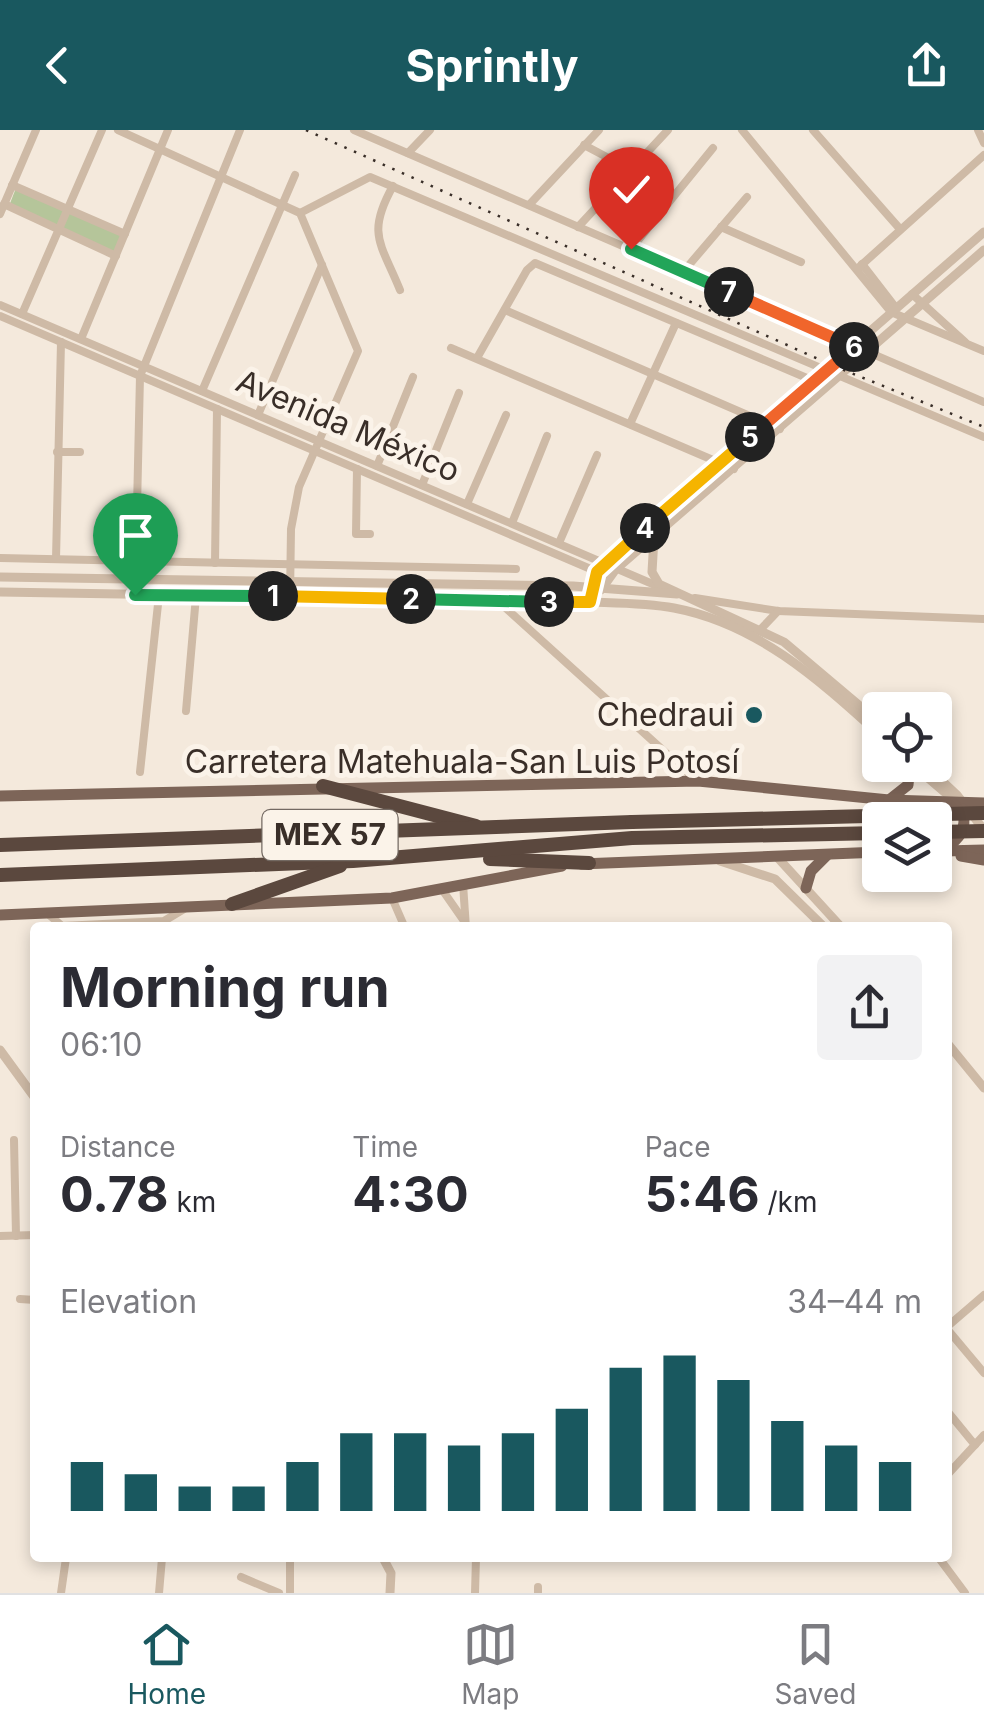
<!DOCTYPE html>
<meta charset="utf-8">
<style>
body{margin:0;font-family:Inter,sans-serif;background:#f2f2f3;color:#2b2b33;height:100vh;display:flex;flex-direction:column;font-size:38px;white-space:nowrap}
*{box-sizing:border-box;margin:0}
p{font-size:32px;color:#7c7c81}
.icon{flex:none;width:55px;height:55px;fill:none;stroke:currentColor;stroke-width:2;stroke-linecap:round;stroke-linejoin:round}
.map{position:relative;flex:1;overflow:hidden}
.side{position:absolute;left:30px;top:792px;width:922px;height:640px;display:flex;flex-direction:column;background:#fff;border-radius:10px;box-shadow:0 5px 15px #0003}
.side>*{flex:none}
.tools{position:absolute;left:862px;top:562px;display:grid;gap:20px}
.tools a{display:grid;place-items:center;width:90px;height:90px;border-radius:10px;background:#fff;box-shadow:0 5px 15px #0003;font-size:50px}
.pin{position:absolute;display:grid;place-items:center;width:85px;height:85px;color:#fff;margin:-102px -42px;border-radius:50% 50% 50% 0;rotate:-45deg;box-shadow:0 0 10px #0007}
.pin .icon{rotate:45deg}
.km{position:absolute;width:50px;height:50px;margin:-25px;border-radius:50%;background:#222;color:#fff;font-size:28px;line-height:50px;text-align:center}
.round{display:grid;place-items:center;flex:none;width:105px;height:105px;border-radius:10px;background:#f2f2f3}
.headline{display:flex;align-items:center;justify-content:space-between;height:170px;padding:0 30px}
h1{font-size:55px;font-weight:700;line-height:75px}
.metrics{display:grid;grid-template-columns:repeat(3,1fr);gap:15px;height:170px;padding:10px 30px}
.metrics div{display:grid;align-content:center}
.metrics b{font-size:50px;font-weight:700}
.metrics small{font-size:28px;font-weight:400}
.metrics p{font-size:28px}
.chart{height:280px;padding:20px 30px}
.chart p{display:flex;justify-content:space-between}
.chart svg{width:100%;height:180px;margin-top:10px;stroke:#19585f;stroke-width:6}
header{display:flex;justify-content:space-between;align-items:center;height:130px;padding:0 30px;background:#19585f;color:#fff;font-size:45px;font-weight:700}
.menu{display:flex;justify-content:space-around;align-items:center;height:140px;border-top:2px solid #e1e1e2;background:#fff;font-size:28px;color:#7c7c81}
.menu a{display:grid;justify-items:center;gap:5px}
.menu .selected{color:#19585f}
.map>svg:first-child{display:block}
.green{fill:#b5c59a}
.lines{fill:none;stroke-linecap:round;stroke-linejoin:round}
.minor{stroke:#cebaa6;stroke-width:8}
.tertiary{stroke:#cebaa6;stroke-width:9}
.primary{stroke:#7d6558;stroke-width:11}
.motorway{stroke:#5b483e;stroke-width:14}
.rail{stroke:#392e28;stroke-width:2.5;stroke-dasharray:2.5 8;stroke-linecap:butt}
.motorway-bridge{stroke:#5b483e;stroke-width:14}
.split-1-casing{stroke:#fff;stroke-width:20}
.split-2-casing{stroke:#fff;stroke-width:20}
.split-3-casing{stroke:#fff;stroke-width:20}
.split-4-casing{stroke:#fff;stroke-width:20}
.split-5-casing{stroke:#fff;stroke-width:20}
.split-6-casing{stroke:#fff;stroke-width:20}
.split-7-casing{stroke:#fff;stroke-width:20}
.split-8-casing{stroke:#fff;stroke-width:20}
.split-1{stroke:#22a559;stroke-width:12}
.split-2{stroke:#f5b400;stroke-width:12}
.split-3{stroke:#22a559;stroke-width:12}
.split-4{stroke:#f5b400;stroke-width:12}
.split-5{stroke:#f5b400;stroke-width:12}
.split-6{stroke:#f0652b;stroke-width:12}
.split-7{stroke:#f0652b;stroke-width:12}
.split-8{stroke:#22a559;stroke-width:12}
.poi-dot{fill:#19585f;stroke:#fbf3e9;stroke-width:4}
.labels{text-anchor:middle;stroke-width:10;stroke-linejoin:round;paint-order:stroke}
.shield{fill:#fbf3e9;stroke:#736962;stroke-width:2.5}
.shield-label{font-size:30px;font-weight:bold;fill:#392e28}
.street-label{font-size:32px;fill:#392e28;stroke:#fbf3e9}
.poi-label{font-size:32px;fill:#392e28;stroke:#fbf3e9;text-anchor:end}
</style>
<header><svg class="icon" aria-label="back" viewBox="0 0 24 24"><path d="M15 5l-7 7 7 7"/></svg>Sprintly<svg class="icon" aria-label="share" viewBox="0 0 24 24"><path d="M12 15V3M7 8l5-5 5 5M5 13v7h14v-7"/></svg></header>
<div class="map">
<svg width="984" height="1463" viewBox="0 0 984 1463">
<rect width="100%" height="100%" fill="#f4e9dc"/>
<polygon class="green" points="16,58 122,105 114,122 9,76"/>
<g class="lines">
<g class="minor">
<polyline points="118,0 300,83 358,221 299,357 291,399 290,467"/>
<polyline points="354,0 984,272"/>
<polyline points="742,0 891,182 984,221"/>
<polyline points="813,0 900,99"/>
<polyline points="978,0 984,13"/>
<polyline points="584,15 650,50"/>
<polyline points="408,23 430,0"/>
<polyline points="12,55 125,104"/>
<path d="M 393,56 C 366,104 381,113 400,160"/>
<polyline points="4,74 116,126"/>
<polyline points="529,75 599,0"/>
<polyline points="300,83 370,47 984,307"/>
<polyline points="0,84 36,0"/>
<polyline points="578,97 668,0"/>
<polyline points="721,97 801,132"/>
<polyline points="631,119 713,18"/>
<polyline points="862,134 896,178"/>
<polyline points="857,139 984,25"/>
<polyline points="683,142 747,67"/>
<polyline points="912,164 965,212"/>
<polyline points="0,175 662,458"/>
<polyline points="505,180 780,299"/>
<polyline points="22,184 102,0"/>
<polyline points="0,186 607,446"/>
<polyline points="81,209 168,0"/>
<polyline points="451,218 734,339"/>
<polyline points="477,228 527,140 535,133 814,251"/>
<polyline points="202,261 295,45"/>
<polyline points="258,285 322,135"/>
<polyline points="630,294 676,193"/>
<polyline points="57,322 80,322"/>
<polyline points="377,336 413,247"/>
<polyline points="357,339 356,404 370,404"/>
<polyline points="422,355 459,263"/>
<polyline points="467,374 506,285"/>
<polyline points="512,393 547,306"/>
<polyline points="559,413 597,325"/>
<polyline points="0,428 516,439"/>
<polyline points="56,429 61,212"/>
<polyline points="215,433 217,279"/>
<polyline points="135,465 140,246 240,0"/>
<polyline points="695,468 778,481 984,489"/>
<polyline points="499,472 696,650"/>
<polyline points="760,500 778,481"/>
<polyline points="186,581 196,466"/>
<polyline points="140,642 159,465"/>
<polyline points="463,754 466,798"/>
<polyline points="441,758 464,791"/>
<polyline points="392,768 405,798"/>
<polyline points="47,783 62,796 164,791 184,779"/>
<polyline points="14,1010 16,1106"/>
<polyline points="0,1106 35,1105"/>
<polyline points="20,1169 35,1170"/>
<polyline points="948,1196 984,1165"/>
<polyline points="948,1200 984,1243"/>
<polyline points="948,1282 975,1315"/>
<polyline points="948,1344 984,1305"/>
<polyline points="290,1428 290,1463"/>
<polyline points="939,1428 965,1463"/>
<polyline points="241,1447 279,1463"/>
<polyline points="61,1463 66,1428"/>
<polyline points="159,1463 162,1428"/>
<polyline points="475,1463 476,1428"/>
<polyline points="538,1463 538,1457"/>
</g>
<g class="tertiary">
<polyline points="654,408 652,442 659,454 784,512 880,593"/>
<polyline points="0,447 573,456 677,464"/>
<polyline points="601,460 616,439 984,120"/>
<path d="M 0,462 L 590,472 C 617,473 647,473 674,478 C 758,494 819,550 880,605"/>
<polyline points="590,472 593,449 604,433 984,102"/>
<polyline points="913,635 955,671"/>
<polyline points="925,635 957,665 984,700"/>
<polyline points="778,728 842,798"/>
<polyline points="720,731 775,749 825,798"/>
<polyline points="948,914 984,958"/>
<polyline points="0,920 35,968"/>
<polyline points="383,1428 391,1443 390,1463"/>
</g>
<g class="primary">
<polyline points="0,666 698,651 889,670 984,673"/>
<polyline points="889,670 908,655 910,635"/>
<path d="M 943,721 C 960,708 967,701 963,679"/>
<polyline points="944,721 984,720"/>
<polyline points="961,726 984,730"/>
<polyline points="581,734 880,722"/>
<polyline points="806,758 811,741 827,725"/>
<polyline points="0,785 392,768 562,736"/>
</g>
<g class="motorway">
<polyline points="323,656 476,696"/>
<polyline points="0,715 632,692"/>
<polyline points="490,729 589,733"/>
<polyline points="0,745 353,731 632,708 880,703"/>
<polyline points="232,774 340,736"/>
</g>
<polyline class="rail" points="306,0 834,236 984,297"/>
<g class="motorway-bridge">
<polyline points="632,692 984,683"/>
<polyline points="935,702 984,701"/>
</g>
</g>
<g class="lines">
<g class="split-1-casing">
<polyline id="split-1" points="135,465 273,466"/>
</g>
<g class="split-2-casing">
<polyline id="split-2" points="273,466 411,469"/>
</g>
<g class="split-3-casing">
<polyline id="split-3" points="411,469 549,472"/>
</g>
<g class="split-4-casing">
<polyline id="split-4" points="549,472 590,472 597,442 645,398"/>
</g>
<g class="split-5-casing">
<polyline id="split-5" points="645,398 750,307"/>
</g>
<g class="split-6-casing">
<polyline id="split-6" points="750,307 854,217"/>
</g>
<g class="split-7-casing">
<polyline id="split-7" points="729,162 854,217"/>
</g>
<g class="split-8-casing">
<polyline id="split-8" points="631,119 729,162"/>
</g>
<use href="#split-1" class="split-1"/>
<use href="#split-2" class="split-2"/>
<use href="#split-3" class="split-3"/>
<use href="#split-4" class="split-4"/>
<use href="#split-5" class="split-5"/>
<use href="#split-6" class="split-6"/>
<use href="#split-7" class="split-7"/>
<use href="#split-8" class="split-8"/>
</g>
<circle class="poi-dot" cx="754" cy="585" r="10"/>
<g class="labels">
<rect class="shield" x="262.5" y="680" width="135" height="50" rx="8"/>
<g class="shield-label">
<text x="330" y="715">MEX 57</text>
</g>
<g class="street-label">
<text transform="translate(348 296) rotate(23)" y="11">Avenida México</text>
<text x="462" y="643">Carretera Matehuala-San Luis Potosí</text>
</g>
<g class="poi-label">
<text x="734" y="596">Chedraui</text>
</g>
</g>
</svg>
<div class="tools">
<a><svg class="icon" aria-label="locate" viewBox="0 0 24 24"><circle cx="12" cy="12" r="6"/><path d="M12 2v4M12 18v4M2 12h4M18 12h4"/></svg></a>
<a><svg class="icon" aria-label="layers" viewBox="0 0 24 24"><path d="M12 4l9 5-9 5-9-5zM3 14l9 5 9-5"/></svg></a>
</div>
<div class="pin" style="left:135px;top:465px;background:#1e9e55"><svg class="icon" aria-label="arrive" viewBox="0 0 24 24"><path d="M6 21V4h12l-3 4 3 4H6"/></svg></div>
<div class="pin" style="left:631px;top:119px;background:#d93025"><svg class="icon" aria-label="check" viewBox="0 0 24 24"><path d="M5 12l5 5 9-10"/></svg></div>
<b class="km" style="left:273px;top:466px">1</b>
<b class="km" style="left:411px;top:469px">2</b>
<b class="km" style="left:549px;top:472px">3</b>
<b class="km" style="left:645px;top:398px">4</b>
<b class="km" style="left:750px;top:307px">5</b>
<b class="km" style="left:854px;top:217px">6</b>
<b class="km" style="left:729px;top:162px">7</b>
<section class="side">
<div class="headline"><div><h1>Morning run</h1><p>06:10</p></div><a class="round"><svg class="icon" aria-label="share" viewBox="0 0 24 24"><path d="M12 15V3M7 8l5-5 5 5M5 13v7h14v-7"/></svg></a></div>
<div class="metrics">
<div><p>Distance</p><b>0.78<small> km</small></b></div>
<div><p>Time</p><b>4:30</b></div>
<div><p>Pace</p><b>5:46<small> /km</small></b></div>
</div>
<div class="chart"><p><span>Elevation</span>34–44 m</p>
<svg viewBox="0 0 160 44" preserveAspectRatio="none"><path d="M5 44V32M15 44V35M25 44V38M35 44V38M45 44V32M55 44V25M65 44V25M75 44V28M85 44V25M95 44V19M105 44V9M115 44V6M125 44V12M135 44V22M145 44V28M155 44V32"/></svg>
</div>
</section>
</div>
<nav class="menu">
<a class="selected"><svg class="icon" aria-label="home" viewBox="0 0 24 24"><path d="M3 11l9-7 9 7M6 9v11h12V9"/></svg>Home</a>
<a><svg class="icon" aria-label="map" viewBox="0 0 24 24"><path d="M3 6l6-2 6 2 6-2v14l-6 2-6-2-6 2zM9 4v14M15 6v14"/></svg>Map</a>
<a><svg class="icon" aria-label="saved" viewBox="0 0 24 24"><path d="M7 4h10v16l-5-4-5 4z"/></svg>Saved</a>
</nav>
